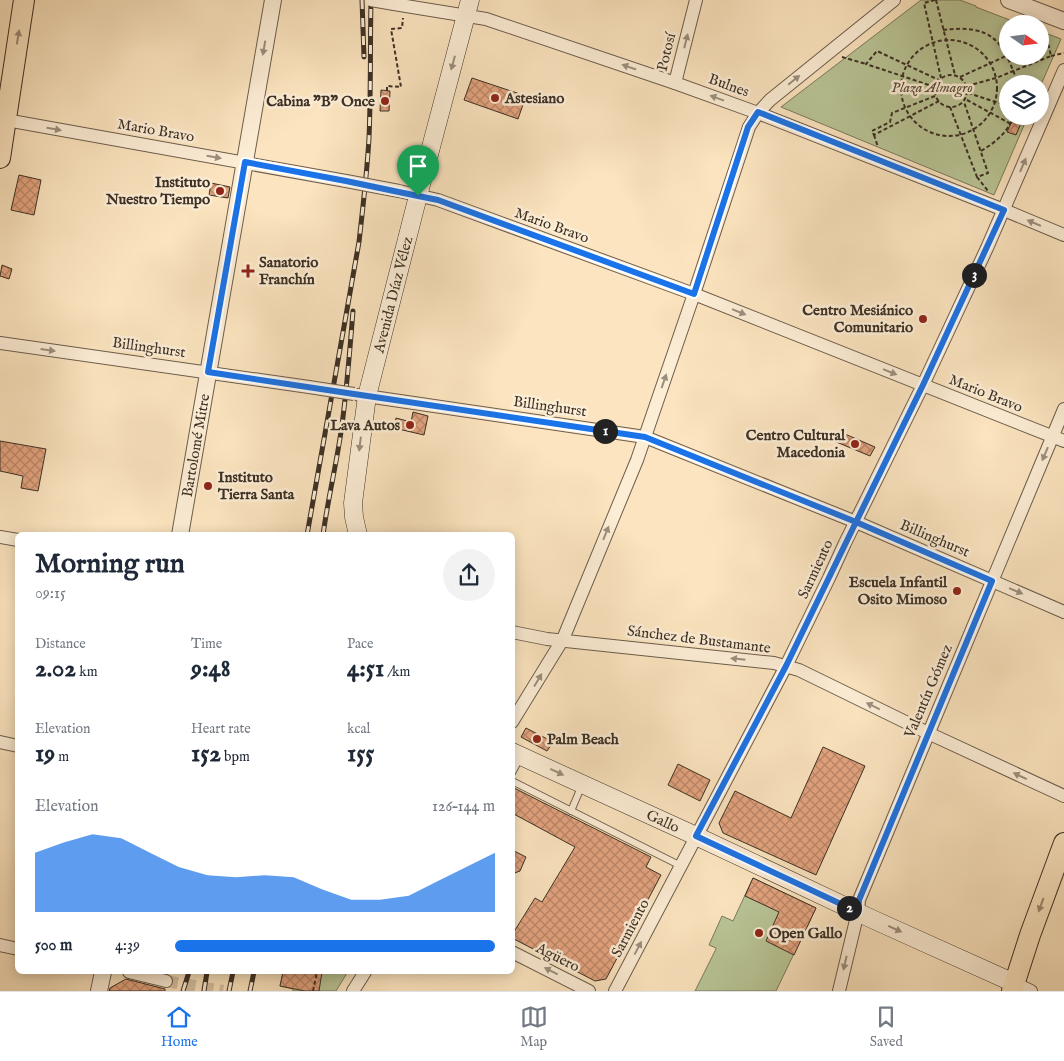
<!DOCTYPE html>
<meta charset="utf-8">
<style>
body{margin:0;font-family:"IM FELL English",serif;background:#f2f2f3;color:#1f2937;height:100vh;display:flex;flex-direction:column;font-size:19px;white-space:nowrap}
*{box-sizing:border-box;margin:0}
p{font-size:16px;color:#747a83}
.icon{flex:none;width:28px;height:28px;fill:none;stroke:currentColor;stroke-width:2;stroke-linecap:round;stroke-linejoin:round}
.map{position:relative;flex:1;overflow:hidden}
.panel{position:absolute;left:15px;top:532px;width:500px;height:442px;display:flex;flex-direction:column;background:#fff;border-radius:8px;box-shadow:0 2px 12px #0003}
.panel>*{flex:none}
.needle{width:32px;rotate:104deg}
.fabs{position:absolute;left:999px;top:15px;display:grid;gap:10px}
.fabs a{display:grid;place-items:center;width:50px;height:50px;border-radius:50%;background:#fff;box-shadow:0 2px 12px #0003;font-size:25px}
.pin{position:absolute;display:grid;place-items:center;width:42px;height:42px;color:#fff;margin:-51px -21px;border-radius:50% 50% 50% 0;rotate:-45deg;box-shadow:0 0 5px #0007}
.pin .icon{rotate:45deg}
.km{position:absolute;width:25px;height:25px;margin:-12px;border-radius:50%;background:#222;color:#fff;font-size:14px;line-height:25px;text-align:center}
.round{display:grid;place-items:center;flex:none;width:52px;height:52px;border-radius:26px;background:#f2f2f3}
.head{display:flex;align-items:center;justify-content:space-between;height:85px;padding:0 20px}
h1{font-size:28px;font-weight:700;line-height:38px}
.figures{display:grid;grid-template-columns:repeat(3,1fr);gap:8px;height:85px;padding:5px 20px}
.figures div{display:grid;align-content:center}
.figures b{font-size:25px;font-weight:700}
.figures small{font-size:14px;font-weight:400}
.figures p{font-size:14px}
.chart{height:140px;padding:10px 20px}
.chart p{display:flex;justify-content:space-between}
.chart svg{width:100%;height:90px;margin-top:5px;fill:#1a73e8;opacity:.7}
ul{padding:0 20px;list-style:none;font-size:16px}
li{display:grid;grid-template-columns:80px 60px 1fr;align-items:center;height:38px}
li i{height:12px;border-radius:6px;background:#1a73e8}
.tab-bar{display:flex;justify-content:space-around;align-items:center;height:70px;border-top:1px solid #e0e1e3;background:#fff;font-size:14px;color:#747a83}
.tab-bar a{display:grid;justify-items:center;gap:2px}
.tab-bar .selected{color:#1a73e8}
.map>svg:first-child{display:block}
.green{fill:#b9c596;stroke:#7a7a5e}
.building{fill:url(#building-cross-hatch);stroke:#3c3025}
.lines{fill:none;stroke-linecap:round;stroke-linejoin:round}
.minor-tunnel{stroke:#d5c0a0;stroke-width:12;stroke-dasharray:12 6;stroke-linecap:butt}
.service-casing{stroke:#6c5d4c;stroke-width:8}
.minor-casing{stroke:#6c5d4c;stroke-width:14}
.tertiary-casing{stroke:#6c5d4c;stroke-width:18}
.secondary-casing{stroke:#3c3025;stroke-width:19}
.primary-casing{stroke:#3c3025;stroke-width:22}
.path{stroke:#3c3025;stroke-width:2;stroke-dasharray:4 2.5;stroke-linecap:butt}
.service{stroke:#fcedd5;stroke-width:6}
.minor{stroke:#fcedd5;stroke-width:12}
.tertiary{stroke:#fcedd5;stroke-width:16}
.secondary{stroke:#fcedd5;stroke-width:18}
.primary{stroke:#fbe4bf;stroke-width:20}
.rail-casing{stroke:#3c3025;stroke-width:5}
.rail{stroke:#fcedd5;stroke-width:3;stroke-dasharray:9;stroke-linecap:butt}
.minor-bridge-casing{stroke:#6c5d4c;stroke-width:14;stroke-linecap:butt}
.minor-bridge{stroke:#fcedd5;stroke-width:12}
.oneway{fill:#9c8a72}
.oneway2{fill:#9c8e7d}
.route-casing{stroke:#fff;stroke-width:10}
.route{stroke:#1a73e8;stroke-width:6}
.poi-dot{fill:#8f2418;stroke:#fcedd5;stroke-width:2}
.labels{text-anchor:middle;stroke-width:5;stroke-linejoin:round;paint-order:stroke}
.street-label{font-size:15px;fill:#3c3025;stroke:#fcedd5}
.park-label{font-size:15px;font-style:italic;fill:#554e3c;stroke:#fcedd5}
.poi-label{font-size:15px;font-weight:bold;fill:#3c3025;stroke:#fcedd5;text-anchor:end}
</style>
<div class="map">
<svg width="1064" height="991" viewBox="0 0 1064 991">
<defs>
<pattern id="building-cross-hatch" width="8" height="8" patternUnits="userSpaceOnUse" patternTransform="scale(1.25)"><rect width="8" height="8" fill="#e4a47f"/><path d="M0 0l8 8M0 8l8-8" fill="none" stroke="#ba8668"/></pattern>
</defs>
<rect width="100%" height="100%" fill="#fbe4bf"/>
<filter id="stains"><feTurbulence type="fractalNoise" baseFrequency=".004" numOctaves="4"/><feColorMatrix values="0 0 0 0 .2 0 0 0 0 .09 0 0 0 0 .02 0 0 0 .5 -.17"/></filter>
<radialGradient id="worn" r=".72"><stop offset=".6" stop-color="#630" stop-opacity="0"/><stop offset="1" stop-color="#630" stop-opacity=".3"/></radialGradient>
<g class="green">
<polygon points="921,0 960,0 976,6 976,7 1020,24 1008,24 1008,56 1040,56 1040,31 1061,39 1040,87 1040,84 1008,84 1008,116 1028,116 994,195 781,107"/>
<polygon points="753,878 816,908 776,991 695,991 716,949 716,948 709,945 722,916 733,921"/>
<polygon points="283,973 347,973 336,991 293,991 293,989 280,986"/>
</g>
<g class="building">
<polygon points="472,78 526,96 518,119 464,100"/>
<polygon points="381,90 390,91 389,111 380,111"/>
<polygon points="1014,116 1024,116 1016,135 1007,132"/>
<polygon points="19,175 41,180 34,215 11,210"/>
<polygon points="211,183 230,187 228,198 209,195"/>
<polygon points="2,265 12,269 9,279 0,276"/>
<polygon points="413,412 428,416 424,435 394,428 396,418 411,422"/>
<polygon points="838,431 875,447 870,456 834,441"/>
<polygon points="0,441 46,449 38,491 21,488 23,476 0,471"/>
<polygon points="526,728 553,742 547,751 521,737"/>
<polygon points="823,747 865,766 816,875 723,833 719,823 735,791 791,818"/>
<polygon points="678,764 710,780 700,801 668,785"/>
<polygon points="512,787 651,857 646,867 661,875 606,979 595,981 512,938 512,935 535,898 542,902 575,847 512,813"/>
<polygon points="512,850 526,857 520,871 512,874"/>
<polygon points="753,878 816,908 794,955 766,941 779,912 745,896"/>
<polygon points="283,972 322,972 319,991 305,991 280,986"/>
<polygon points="126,979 165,989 165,991 109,991 110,988"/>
</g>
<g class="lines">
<polyline class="minor-tunnel" points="166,981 223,991"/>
<g class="service-casing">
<g id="service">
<polyline points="512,773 521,756"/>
<polyline points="512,781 681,866"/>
<polyline points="571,811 582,785"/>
</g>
</g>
<g class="minor-casing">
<g id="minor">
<polyline points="394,4 486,19 675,83 758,113 1004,210 1064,235"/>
<polyline points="675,83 696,0"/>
<polyline points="0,119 346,181"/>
<polyline points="399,191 438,200 694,294 1064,441"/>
<polyline points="0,343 309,387"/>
<polyline points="359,395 645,437 856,522 1064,612"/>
<polyline points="0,537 18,540"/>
<polyline points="512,632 547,639 774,663 799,670 928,733 1064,796"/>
<polyline points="512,722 563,639 637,460 694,294 749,127 758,113 770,100 894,0"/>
<polyline points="0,742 18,746"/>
<polyline points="0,945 18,949"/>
<polyline points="512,952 589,991"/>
<polyline points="129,972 166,981"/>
<polyline points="1014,983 1031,991"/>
<polyline points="353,991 365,972"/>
<polyline points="615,991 786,666 829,578 845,543 923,385 987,248 1064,70"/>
<polyline points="839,991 858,912 859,900 1064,409"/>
</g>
</g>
<g class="tertiary-casing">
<g id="tertiary">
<polyline points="1009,0 1064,21"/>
<path id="s1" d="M 180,535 L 273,0"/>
<polyline points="99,991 103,972"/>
</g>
</g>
<g class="secondary-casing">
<g id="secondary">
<path id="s2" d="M 358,535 L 354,517 L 353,503 L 367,396 L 418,196 L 470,0"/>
<path id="s3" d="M 512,752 L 696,836 L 872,919 L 1014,983"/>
</g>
</g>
<g class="primary-casing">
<g id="primary">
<polyline points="0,158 24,0"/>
<polyline points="1012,991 1030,935 1064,843"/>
</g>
</g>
<g class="path">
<polyline points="935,0 924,3 941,78"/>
<polyline points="936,0 955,75"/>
<path d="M 943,30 C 993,24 1003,41 1018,84"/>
<circle cx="949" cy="88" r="48"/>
<polyline points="1051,56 1064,53"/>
<polyline points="842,57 866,64"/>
<circle cx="951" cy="91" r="16"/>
<polyline points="960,77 1006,56"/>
<polyline points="967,86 996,78 1051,56 1047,38 1040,41"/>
<polyline points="935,87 866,64 877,51 939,80"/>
<polyline points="387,91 387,86 401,87 391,29 402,28 403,18"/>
<polyline points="968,93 1008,106"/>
<polyline points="935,96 892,113 890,122 872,131 874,135 939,101"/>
<polyline points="967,100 1011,124"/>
<polyline points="950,107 977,177 988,173 964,102"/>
<polyline points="874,135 878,147"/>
<path d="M 981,151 C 996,142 1007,133 1014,116"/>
<polyline points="977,177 988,191"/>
<polyline points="313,991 317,972"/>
</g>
<use href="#service" class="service"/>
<use href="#minor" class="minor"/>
<use href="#tertiary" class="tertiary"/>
<use href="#secondary" class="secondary"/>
<use href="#primary" class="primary"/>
<g class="rail-casing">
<g id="rail">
<polyline points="362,0 364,57"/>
<path d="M 307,535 L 359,242 C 363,207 367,173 369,138 C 371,92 370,46 371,0"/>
<path d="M 323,535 C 328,498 337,462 342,425 C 347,387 350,349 353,311"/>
<polyline points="183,991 189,972"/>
<polyline points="204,991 207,972"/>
<polyline points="229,991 233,972"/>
<polyline points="250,991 254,972"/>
</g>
</g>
<use href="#rail" class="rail"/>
<g class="minor-bridge-casing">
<g id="minor-bridge">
<polyline points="371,0 394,4"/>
<polyline points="346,181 399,191"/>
<polyline points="309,387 354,394"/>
</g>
</g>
<use href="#minor-bridge" class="minor-bridge"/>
</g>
<defs><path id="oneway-solid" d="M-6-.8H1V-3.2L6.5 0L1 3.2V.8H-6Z" transform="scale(1.25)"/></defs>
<g class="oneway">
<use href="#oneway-solid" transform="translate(18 37) rotate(-81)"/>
<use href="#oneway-solid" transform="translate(1041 905) rotate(110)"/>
</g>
<g class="oneway2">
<use href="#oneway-solid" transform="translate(686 41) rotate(-76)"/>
<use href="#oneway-solid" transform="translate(264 48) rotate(100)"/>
<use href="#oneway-solid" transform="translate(453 63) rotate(105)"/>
<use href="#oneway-solid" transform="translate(629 67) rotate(-161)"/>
<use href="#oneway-solid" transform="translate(794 80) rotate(-39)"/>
<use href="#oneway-solid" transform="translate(717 98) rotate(-160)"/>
<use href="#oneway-solid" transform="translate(54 129) rotate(10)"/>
<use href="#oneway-solid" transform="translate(214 157) rotate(10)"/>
<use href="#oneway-solid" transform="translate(1023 165) rotate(-67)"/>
<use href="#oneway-solid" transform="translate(1034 223) rotate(-157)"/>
<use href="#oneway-solid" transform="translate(739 312) rotate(22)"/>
<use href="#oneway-solid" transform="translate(48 350) rotate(8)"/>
<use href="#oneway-solid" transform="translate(890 372) rotate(22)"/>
<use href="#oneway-solid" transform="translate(664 381) rotate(-71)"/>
<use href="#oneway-solid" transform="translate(360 444) rotate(97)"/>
<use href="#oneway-solid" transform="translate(1045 454) rotate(113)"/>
<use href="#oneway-solid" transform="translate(606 533) rotate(-68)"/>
<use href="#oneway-solid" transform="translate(1016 591) rotate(23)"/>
<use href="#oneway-solid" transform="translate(738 659) rotate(-174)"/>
<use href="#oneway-solid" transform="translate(538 680) rotate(-59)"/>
<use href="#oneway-solid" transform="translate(873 706) rotate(-154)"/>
<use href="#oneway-solid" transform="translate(557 772) rotate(25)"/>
<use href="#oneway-solid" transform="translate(1020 776) rotate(-155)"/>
<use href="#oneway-solid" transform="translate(895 929) rotate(24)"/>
<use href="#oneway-solid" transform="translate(638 948) rotate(-62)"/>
<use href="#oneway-solid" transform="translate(845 963) rotate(103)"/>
<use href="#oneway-solid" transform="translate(551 971) rotate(-153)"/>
</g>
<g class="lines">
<g class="route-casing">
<polyline id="route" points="418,196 346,181 245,162 208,372 354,394 645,437 856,522 786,666 696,836 858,912 859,900 992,581 856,522 923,385 1004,210 758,112 748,127 694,294 438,200 418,196"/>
</g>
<use href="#route" class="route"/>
</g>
<g class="poi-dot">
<circle cx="495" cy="98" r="5"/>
<circle cx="385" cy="101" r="5"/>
<circle cx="220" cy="191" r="5"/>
<path d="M245.5 263.5h5v5h5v5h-5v5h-5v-5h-5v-5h5z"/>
<circle cx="923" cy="319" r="5"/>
<circle cx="410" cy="425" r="5"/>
<circle cx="855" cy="444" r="5"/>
<circle cx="208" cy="486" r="5"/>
<circle cx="957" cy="591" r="5"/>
<circle cx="537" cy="739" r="5"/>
<circle cx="759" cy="933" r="5"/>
</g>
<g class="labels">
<g class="street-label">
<text transform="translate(666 52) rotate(-76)" y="5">Potosí</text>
<text transform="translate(729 85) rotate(20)" y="5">Bulnes</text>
<text transform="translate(156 130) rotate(10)" y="5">Mario Bravo</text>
<text transform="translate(552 225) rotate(20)" y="5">Mario Bravo</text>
<text dy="5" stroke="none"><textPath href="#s2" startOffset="245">Avenida Díaz Vélez</textPath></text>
<text transform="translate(149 347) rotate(8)" y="5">Billinghurst</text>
<text transform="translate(986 393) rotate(22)" y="5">Mario Bravo</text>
<text transform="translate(550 406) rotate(8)" y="5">Billinghurst</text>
<text dy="5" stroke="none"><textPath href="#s1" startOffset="91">Bartolomé Mitre</textPath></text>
<text transform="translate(935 538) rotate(23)" y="5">Billinghurst</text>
<text transform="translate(815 569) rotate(-65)" y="5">Sarmiento</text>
<text transform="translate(699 639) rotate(7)" y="5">Sánchez de Bustamante</text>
<text transform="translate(928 691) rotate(-67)" y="5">Valentín Gómez</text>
<text dy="5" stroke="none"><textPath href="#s3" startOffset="166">Gallo</textPath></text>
<text transform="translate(630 928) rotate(-62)" y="5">Sarmiento</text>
<text transform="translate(558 957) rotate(27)" y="5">Agüero</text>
</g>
<g class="park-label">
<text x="932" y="92">Plaza Almagro</text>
</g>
<g class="poi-label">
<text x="505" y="103" text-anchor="start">Astesiano</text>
<text x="375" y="106">Cabina "B" Once</text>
<text x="210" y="187">Instituto<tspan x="210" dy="17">Nuestro Tiempo</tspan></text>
<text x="259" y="267" text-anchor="start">Sanatorio<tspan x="259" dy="17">Franchín</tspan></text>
<text x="913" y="315">Centro Mesiánico<tspan x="913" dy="17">Comunitario</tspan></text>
<text x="400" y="430">Lava Autos</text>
<text x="845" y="440">Centro Cultural<tspan x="845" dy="17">Macedonia</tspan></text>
<text x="218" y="482" text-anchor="start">Instituto<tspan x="218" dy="17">Tierra Santa</tspan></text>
<text x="947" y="587">Escuela Infantil<tspan x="947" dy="17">Osito Mimoso</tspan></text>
<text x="547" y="744" text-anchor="start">Palm Beach</text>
<text x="769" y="938" text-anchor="start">Open Gallo</text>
</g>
</g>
<rect width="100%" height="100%" filter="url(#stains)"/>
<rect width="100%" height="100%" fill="url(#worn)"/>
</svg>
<div class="fabs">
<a><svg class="needle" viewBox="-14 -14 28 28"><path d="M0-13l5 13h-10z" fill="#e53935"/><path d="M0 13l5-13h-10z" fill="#747a83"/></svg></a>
<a><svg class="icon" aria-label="layers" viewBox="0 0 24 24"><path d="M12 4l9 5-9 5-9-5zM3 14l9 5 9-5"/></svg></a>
</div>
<div class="pin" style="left:418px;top:196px;background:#1e9e55"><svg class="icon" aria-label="arrive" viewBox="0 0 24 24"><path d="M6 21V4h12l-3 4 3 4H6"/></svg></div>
<b class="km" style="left:605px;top:431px">1</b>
<b class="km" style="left:849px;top:908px">2</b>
<b class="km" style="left:974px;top:275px">3</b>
<section class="panel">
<div class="head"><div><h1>Morning run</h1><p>09:15</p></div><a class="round"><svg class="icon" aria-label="share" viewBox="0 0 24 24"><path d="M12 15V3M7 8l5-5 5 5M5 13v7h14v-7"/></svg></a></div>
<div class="figures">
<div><p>Distance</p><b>2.02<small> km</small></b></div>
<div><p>Time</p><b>9:48</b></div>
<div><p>Pace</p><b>4:51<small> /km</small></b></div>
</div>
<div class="figures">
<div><p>Elevation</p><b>19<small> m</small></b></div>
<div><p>Heart rate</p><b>152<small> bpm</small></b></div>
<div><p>kcal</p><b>155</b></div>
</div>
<div class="chart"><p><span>Elevation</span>126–144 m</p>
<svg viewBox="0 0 160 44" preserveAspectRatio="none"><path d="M0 44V15L10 10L20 6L30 8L40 15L50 22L60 26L70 27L80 26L90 27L100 33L110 38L120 38L130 36L140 29L150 22L160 15V44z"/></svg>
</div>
<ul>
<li><b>500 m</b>4:39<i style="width:100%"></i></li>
</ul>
</section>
</div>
<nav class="tab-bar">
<a class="selected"><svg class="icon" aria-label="home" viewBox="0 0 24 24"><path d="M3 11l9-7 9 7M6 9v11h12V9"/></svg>Home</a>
<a><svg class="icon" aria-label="map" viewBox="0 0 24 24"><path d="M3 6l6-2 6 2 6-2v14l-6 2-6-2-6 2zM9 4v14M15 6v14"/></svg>Map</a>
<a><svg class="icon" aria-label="saved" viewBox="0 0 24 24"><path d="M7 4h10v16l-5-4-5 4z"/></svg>Saved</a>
</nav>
